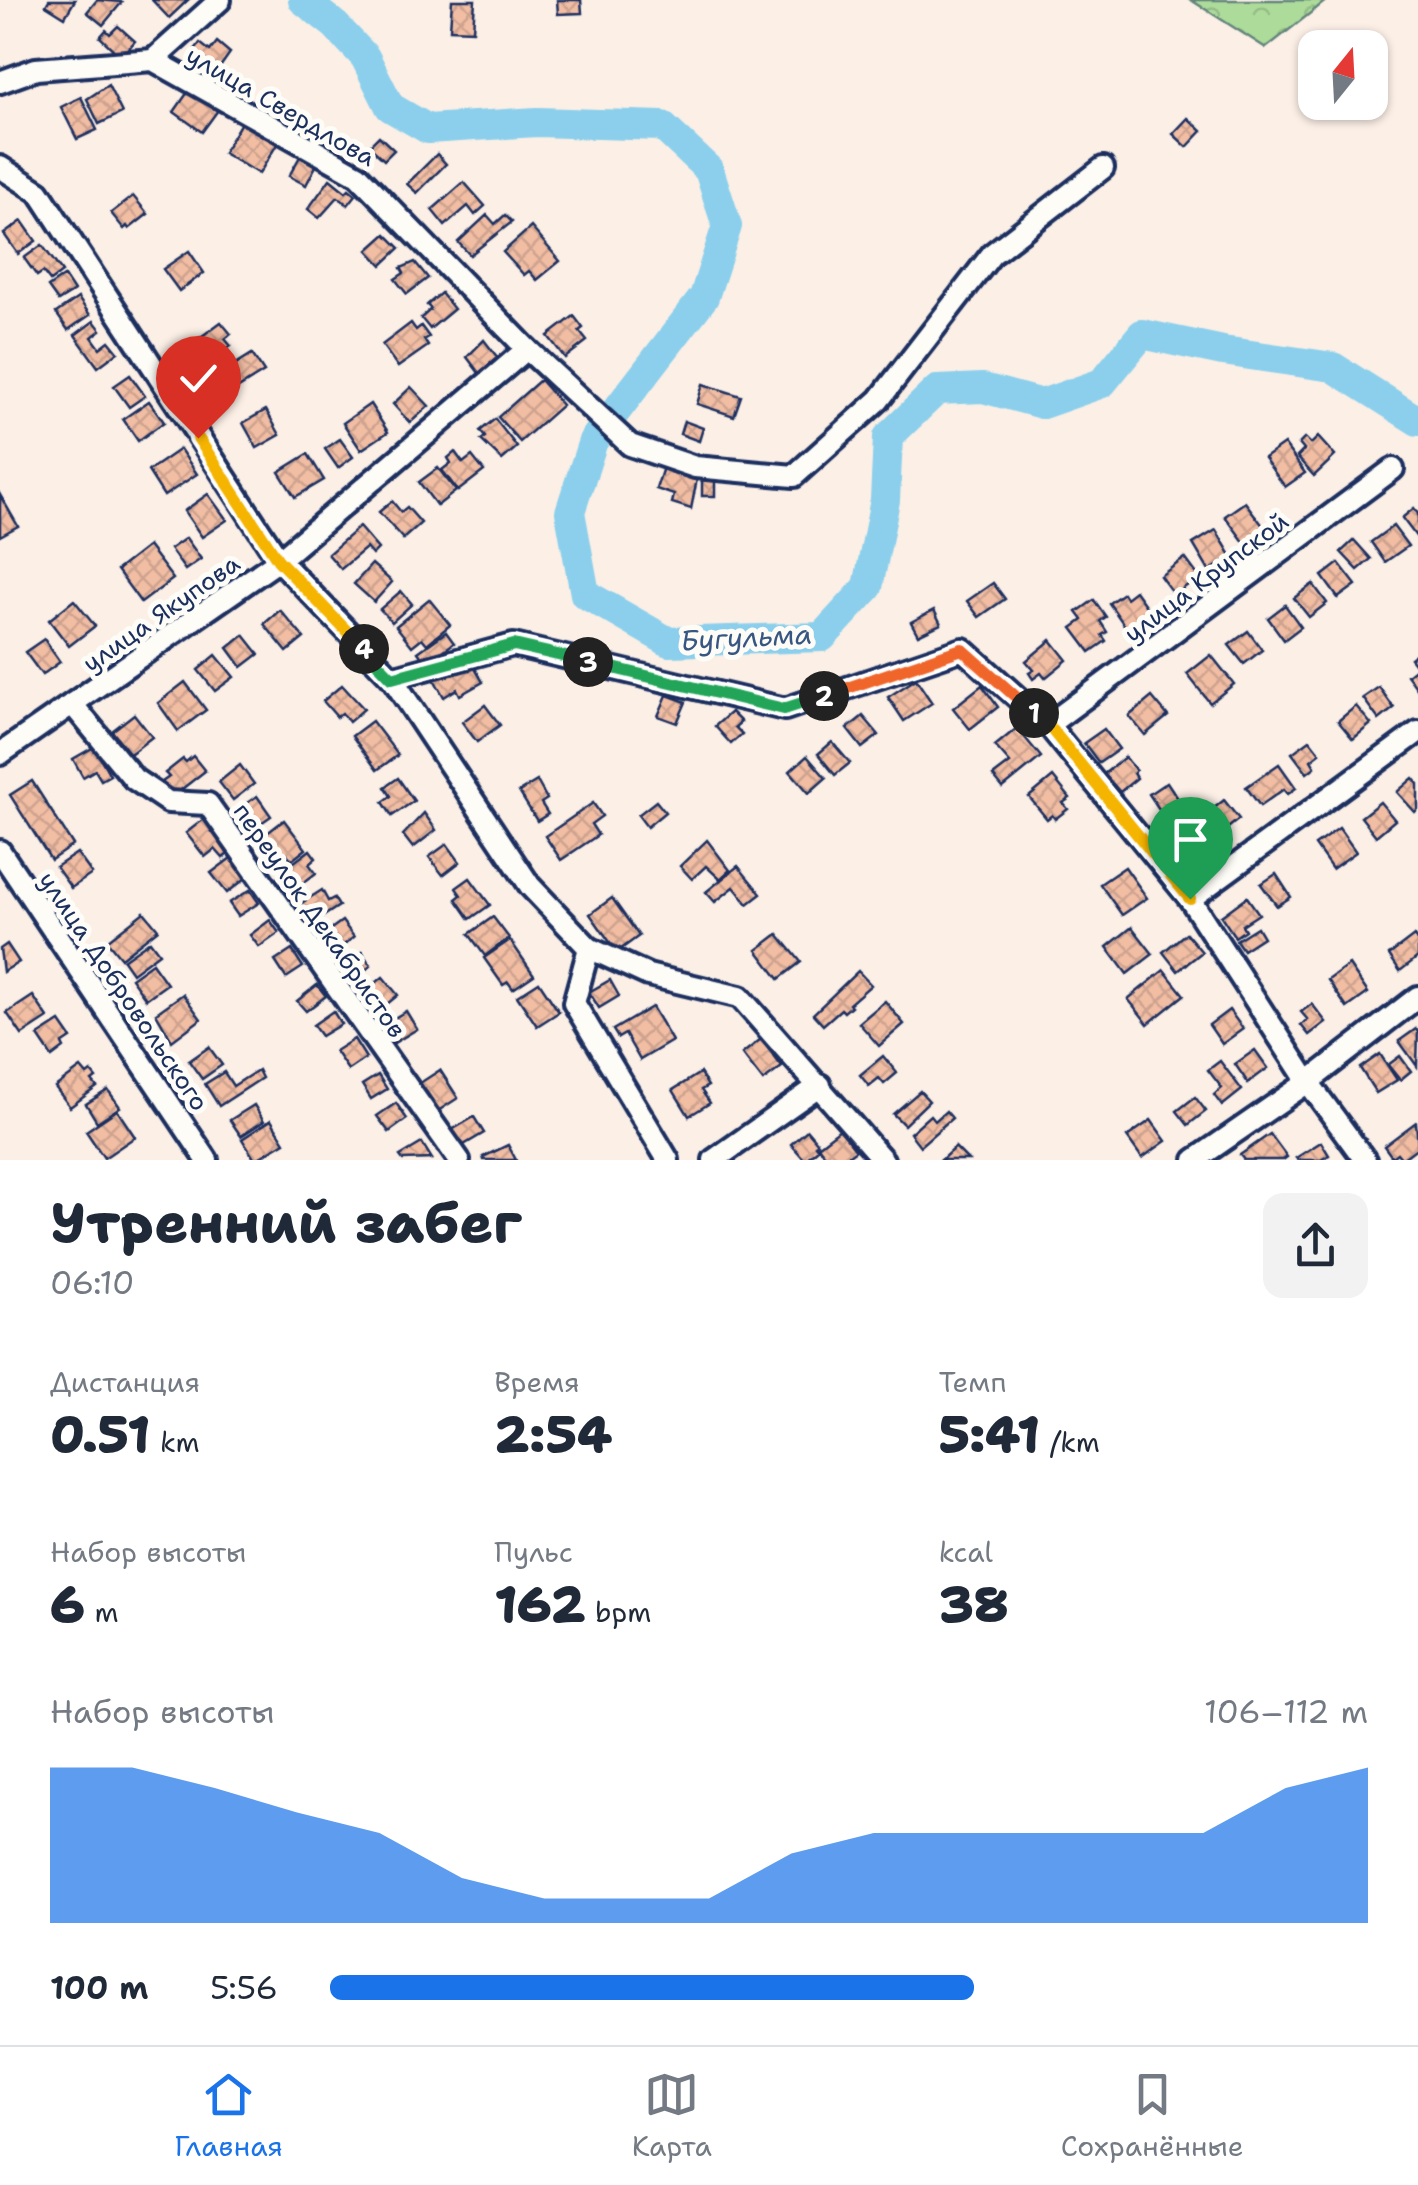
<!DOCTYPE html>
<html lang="ru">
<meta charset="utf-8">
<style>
body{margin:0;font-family:"Shantell Sans",sans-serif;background:#f2f2f3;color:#1f2937;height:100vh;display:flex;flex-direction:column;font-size:38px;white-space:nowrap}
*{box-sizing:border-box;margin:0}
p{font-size:32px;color:#747a83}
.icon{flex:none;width:55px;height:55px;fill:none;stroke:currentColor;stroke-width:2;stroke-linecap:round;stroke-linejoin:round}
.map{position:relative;height:1160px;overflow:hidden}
.sheet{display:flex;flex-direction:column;background:#fff;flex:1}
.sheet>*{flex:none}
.needle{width:65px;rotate:18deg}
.fabs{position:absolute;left:1298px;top:30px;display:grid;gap:20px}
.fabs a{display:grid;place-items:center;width:90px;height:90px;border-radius:20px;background:#fff;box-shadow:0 2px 8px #0004;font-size:50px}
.pin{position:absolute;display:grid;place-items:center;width:85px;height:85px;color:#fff;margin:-102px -42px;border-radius:50% 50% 50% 0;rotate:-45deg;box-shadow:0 0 10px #0007}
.pin .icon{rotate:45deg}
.km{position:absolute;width:50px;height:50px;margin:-25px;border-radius:50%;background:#222;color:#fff;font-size:28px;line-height:50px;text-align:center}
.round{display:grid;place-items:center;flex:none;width:105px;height:105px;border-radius:20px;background:#f2f2f3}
.summary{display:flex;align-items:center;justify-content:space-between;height:170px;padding:0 50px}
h1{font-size:55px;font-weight:800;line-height:75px}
.stats{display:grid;grid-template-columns:repeat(3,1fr);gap:15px;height:170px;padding:10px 50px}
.stats div{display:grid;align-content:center}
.stats b{font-size:50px;font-weight:800}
.stats small{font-size:28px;font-weight:400}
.stats p{font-size:28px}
.chart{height:280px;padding:20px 50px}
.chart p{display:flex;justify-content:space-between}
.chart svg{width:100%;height:180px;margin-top:10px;fill:#1a73e8;opacity:.7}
ul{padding:0 50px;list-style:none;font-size:32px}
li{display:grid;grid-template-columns:160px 120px 1fr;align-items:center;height:75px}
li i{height:25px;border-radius:12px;background:#1a73e8}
.tab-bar{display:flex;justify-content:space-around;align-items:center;height:140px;border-top:2px solid #e0e1e3;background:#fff;font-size:28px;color:#747a83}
.tab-bar a{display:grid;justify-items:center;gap:5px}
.tab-bar .on{color:#1a73e8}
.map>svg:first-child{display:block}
.forest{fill:url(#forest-crowns);stroke:#64857c;stroke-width:2.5}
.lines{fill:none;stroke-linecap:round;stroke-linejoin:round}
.river{stroke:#8bcfec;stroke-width:30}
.building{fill:url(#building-cross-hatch);stroke:#1b2f5e;stroke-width:2.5}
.street-casing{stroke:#1b2f5e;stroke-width:28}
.street{stroke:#fdfcf7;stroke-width:20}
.split-1-casing{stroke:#fff;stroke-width:20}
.split-2-casing{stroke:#fff;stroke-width:20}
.split-3-casing{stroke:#fff;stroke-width:20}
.split-4-casing{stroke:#fff;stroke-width:20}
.split-5-casing{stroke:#fff;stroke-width:20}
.split-1{stroke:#f5b400;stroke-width:12}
.split-2{stroke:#f0652b;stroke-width:12}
.split-3{stroke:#22a559;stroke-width:12}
.split-4{stroke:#22a559;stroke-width:12}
.split-5{stroke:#f5b400;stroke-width:12}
.labels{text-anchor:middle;stroke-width:10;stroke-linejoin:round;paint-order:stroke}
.street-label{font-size:25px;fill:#1b2f5e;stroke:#fdfcf7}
.water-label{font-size:28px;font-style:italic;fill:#375782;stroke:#fdfcf7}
</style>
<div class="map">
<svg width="1418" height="1160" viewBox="0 0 1418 1160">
<defs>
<pattern id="forest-crowns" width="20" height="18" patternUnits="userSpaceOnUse" patternTransform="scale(2.5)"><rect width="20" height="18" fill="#addb9a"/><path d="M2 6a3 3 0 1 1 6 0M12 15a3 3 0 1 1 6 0" fill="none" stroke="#94bc87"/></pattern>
<pattern id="building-cross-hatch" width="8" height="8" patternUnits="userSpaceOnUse" patternTransform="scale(2.5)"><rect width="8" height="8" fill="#f1bda3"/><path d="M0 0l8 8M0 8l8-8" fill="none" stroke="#cea38f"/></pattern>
</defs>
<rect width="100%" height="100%" fill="#fbefe6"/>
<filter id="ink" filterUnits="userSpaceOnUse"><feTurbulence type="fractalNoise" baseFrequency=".01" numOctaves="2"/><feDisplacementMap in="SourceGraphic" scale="20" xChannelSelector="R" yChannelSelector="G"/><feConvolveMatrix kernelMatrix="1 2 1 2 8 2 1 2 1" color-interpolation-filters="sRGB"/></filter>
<g filter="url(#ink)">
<polygon class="forest" points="1191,0 1327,0 1266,48"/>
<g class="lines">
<polyline class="river" points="303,0 335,25 365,57 390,107 428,129 537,122 662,126 709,170 727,226 704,297 593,441 570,512 585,594 669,642 822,637 868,587 885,500 888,437 937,390 983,388 1042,404 1102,383 1142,334 1223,351 1333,367 1418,421"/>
</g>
<g class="building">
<polygon points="49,0 75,0 65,17 46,5"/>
<polygon points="97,0 122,2 103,25 87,12"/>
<polygon points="152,0 188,0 169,18"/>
<polygon points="452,0 475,0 473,30 450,29"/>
<polygon points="557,0 581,0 582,13 558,14"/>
<polygon points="118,26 135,41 121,57 100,37 106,30 110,34"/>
<polygon points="217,42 230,53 218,70 194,51 200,43 210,51"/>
<polygon points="108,85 122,113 99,124 87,99"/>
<polygon points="190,89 218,110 202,132 174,112"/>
<polygon points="81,97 97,130 77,139 61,107"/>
<polygon points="1188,118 1202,131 1187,147 1173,134"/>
<polygon points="243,119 279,141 259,174 223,153"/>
<polygon points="379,136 394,150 384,160 369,146"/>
<polygon points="302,153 318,162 306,185 289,176"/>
<polygon points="437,154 446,164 417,193 407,184"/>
<polygon points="330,179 346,192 349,189 356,195 348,205 338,197 319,218 308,209"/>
<polygon points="464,182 485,206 475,215 468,206 445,226 432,210"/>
<polygon points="133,196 148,214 129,229 127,226 124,229 111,213"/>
<polygon points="487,215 495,224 505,215 512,222 470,255 458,242"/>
<polygon points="22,221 36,241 18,254 4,234"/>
<polygon points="531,227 560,261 537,280 529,271 524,275 503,252"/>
<polygon points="386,234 400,248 382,265 368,250"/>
<polygon points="42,245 62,272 50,281 43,272 37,276 24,258"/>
<polygon points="189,251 204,273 179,291 163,269"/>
<polygon points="415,262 428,278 407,294 395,279 404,273 401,268"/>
<polygon points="64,276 74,291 58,301 48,287"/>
<polygon points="441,293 454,309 430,329 421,318 431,309 427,305"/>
<polygon points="78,298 90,315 68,330 56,313"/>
<polygon points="574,316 583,328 579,331 587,341 565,358 548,336"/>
<polygon points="94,321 101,330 92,337 100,348 109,341 118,352 98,367 75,335"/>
<polygon points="221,322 231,334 225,339 231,346 223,352 217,346 208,353 198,339"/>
<polygon points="411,323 416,330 421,326 429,337 424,340 428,346 398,367 382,345"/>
<polygon points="484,340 498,358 479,373 467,357"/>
<polygon points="252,354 264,372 232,392 220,374"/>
<polygon points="130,375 145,396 129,407 114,386"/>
<polygon points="540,380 562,405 520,442 498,417"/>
<polygon points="703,384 741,396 734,416 697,404"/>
<polygon points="411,387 429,406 410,423 393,404"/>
<polygon points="149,401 164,422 138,441 123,419"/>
<polygon points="370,404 388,432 361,450 343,423"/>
<polygon points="266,410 280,435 257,448 243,423"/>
<polygon points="495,419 517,447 502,460 481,440 485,437 480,431"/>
<polygon points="684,421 703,428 699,441 680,434"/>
<polygon points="1318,437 1335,456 1314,476 1297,457 1304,450 1299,444 1305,438 1311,444"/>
<polygon points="340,439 353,457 338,468 325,449"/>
<polygon points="1284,444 1305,473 1285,487 1264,458"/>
<polygon points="180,449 197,474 164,496 148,471"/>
<polygon points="455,452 463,463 472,456 484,471 458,491 442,470 451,463 448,458"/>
<polygon points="308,454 324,480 295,497 279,472"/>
<polygon points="664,464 698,474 691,509 672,503 674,495 656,489"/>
<polygon points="438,468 456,491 437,506 419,482"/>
<rect x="702" y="479" width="13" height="17"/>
<polygon points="208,494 227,520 202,537 184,511"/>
<polygon points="0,495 18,526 0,536"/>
<polygon points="392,501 401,512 407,507 421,523 403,539 379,512"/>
<polygon points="1245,502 1267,531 1247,546 1225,516"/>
<polygon points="1414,508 1418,514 1418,539 1402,518"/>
<polygon points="1393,526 1408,546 1385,562 1371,542"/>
<polygon points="359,527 378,549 372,555 366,548 341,569 328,554"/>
<polygon points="1216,530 1232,557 1209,571 1193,544"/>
<polygon points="186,538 201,559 185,570 170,549"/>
<polygon points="1354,540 1371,559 1358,570 1341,552"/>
<polygon points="148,546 173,579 141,603 117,570"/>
<polygon points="1185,558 1199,577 1174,595 1160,576"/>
<polygon points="1339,563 1356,585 1338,598 1322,576"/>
<polygon points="372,564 392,582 374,602 354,584"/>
<polygon points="993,583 1005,599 979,617 967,601"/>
<polygon points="1313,584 1327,603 1309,617 1294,598"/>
<polygon points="401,591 412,604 392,622 380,609"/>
<polygon points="1135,591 1150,612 1127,629 1109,603 1123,593 1126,598"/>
<polygon points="429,599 450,625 427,644 422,638 412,646 396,626"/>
<polygon points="74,600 95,626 69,646 49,620"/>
<polygon points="1094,600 1106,617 1100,621 1107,632 1102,635 1106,641 1090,652 1072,628 1083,620 1077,612"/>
<polygon points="1285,605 1301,627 1284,640 1268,618"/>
<polygon points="280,610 304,638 287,652 264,624"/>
<polygon points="934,610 941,624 918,635 911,622"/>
<polygon points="1248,631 1262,650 1244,664 1229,645"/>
<polygon points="446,632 454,643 426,663 418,652"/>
<polygon points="244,635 259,654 242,667 228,648"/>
<polygon points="44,639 60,662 42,675 25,652"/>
<polygon points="1051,640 1067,660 1045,678 1041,673 1033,679 1029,673 1034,670 1026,661"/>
<polygon points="1418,652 1418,690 1407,675 1417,667 1410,658"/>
<polygon points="216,655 234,677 215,691 198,670"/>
<polygon points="1211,655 1234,684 1210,703 1187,674"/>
<polygon points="469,658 483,682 460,695 457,689 444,697 434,679"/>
<polygon points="916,679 932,703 904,721 888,697"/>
<polygon points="185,682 206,710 178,731 158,703"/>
<polygon points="342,685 364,709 349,722 342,713 337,717 323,701"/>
<polygon points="982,685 998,707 970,729 953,708"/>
<polygon points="1379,687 1394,708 1379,720 1363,698"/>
<polygon points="667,695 686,702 677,723 658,716"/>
<polygon points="1152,697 1168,716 1145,735 1129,716"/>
<polygon points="485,705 500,725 477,742 462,722"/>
<polygon points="1356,706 1371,724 1353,739 1338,721"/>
<polygon points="731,712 741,722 735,727 742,734 731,744 715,726"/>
<polygon points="134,714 152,737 130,754 112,731"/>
<polygon points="863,716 879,735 862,748 847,729"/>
<polygon points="372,721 398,755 377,770 352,736"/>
<polygon points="1017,728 1041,757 1003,788 993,776 1010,763 995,746"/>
<polygon points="1104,729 1119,749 1099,763 1084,743"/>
<polygon points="1310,740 1320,753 1311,760 1315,767 1307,773 1292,753"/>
<polygon points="832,742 850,763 835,775 818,754"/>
<polygon points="94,747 110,775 101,780 95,770 83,777 73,759"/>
<polygon points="193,756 205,771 173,796 162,782 169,777 165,773 183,759 186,762"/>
<polygon points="807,756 826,778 809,793 790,771"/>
<polygon points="1125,757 1136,770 1134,773 1137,778 1120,792 1104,774"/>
<polygon points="1279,764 1296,788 1288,794 1284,789 1260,806 1246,787"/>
<polygon points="240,765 254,784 233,800 219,782"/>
<polygon points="1053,777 1070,798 1063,803 1068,809 1055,819 1052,815 1047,819 1029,797"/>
<polygon points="398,778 414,801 392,816 383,802 391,796 385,787"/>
<polygon points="1413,778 1418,784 1418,809 1415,812 1397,792"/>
<polygon points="32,781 73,845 51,860 10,795"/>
<polygon points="537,781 547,799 541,803 548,814 537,821 519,792"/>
<polygon points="1167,782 1183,806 1165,818 1149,794"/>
<polygon points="257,796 271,816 251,830 237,810"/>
<polygon points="1224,800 1239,819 1223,832 1208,813"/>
<polygon points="656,801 665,812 647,827 638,815"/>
<polygon points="1380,802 1395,820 1376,836 1361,817"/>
<polygon points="593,803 602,816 591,824 598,835 561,860 545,836"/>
<polygon points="424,813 436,830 413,848 403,835"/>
<polygon points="204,819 231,852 223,858 215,849 205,857 186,833"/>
<polygon points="284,820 306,849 292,860 287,854 275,864 257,841"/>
<polygon points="1339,828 1356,852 1332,869 1315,845"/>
<polygon points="707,840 730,870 720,879 706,866 692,879 680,866"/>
<polygon points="447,844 460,862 443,875 429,857"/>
<polygon points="310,850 316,858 309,864 316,873 294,890 281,872"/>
<polygon points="77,853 92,874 71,888 56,867"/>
<polygon points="231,858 246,878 227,893 211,873"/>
<polygon points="738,866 761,894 748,904 734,887 715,902 706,892"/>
<polygon points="1125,867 1147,898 1122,915 1100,884"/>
<polygon points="1276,874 1291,897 1277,906 1261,884"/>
<polygon points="470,878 490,905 470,919 456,899 461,895 456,888"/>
<polygon points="250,890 259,903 238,916 229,903"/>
<polygon points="322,890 328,901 334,898 339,906 313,923 300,904"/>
<polygon points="1247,897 1259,914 1242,925 1245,930 1235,937 1221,916"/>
<polygon points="612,898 639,936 617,952 590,914"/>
<polygon points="144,912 158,929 121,958 107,941"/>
<polygon points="493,917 509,938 485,956 469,934"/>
<polygon points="270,920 279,933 259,947 250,935"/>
<polygon points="342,921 354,937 336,951 324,934"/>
<polygon points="1132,927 1153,954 1127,974 1107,947"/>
<polygon points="1257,927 1263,937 1243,950 1236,940"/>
<polygon points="1186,933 1202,952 1178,971 1163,952"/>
<polygon points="778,934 801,962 779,979 757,950"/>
<polygon points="1414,936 1418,942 1418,957 1400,971 1389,955"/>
<polygon points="510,940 534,975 513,989 508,982 503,985 484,958"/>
<polygon points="150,941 159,953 132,973 123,960"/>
<polygon points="7,944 19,962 3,972 0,949"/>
<polygon points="292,950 303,967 286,978 275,961"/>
<polygon points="362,952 371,966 351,980 342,966"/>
<polygon points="152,963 167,984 146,999 131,978"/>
<polygon points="1349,965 1368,993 1347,1008 1328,980"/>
<polygon points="1164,970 1184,995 1148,1024 1128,999"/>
<polygon points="858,971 871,985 849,1004 851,1006 844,1012 841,1009 823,1025 813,1014"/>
<polygon points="383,977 398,995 381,1009 376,1003 371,1007 361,995"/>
<polygon points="610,980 619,996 599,1008 589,992"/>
<polygon points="539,982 559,1012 537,1026 517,996"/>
<polygon points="317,985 326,996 306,1011 297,1001"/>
<polygon points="183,994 201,1019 172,1041 156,1013"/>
<polygon points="33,996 48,1018 22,1035 7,1013"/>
<polygon points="885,1001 904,1024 879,1046 859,1023"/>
<polygon points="1312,1004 1326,1022 1309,1035 1301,1025 1308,1020 1301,1012"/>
<polygon points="652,1007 672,1041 640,1060 625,1034 618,1038 613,1030"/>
<polygon points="1229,1010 1243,1029 1222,1044 1209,1025"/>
<polygon points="333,1011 341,1024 321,1036 313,1025"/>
<polygon points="406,1011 417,1029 394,1043 383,1025"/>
<polygon points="60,1022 71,1038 62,1044 64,1048 52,1057 38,1036"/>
<polygon points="1416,1029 1418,1031 1417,1066 1399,1041"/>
<polygon points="354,1039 366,1058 348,1070 335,1051"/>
<polygon points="761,1039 782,1067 763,1081 742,1054"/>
<polygon points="209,1047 222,1065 202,1079 189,1061"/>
<polygon points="1255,1050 1268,1068 1248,1083 1235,1064"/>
<polygon points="1380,1054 1397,1080 1376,1093 1360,1068"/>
<polygon points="883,1056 897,1073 884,1084 879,1078 869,1086 860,1075"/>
<polygon points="1400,1056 1411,1071 1400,1080 1388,1065"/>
<polygon points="1220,1061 1242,1090 1222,1106 1214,1095 1222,1088 1208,1070"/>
<polygon points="81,1068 87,1075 91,1072 96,1078 92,1081 97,1087 70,1107 55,1087"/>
<polygon points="258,1070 262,1078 219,1106 205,1084 224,1072 233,1086"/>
<polygon points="440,1070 458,1098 438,1111 420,1083"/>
<polygon points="700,1073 708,1086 701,1090 710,1103 689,1116 673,1090"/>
<polygon points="378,1075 387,1089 371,1099 362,1085"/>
<polygon points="108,1090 120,1107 97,1122 86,1104"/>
<polygon points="920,1091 929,1101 904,1125 893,1114"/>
<polygon points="1195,1097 1206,1111 1188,1125 1177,1111"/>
<polygon points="396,1103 407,1119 389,1132 377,1116"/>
<polygon points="254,1105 264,1121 241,1136 230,1120"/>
<polygon points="117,1110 135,1137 104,1158 86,1131"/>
<polygon points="946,1111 952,1118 920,1146 910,1133 930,1115 935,1121"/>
<polygon points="474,1117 484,1133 462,1146 452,1130"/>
<polygon points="271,1120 285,1142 255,1160 242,1139"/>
<polygon points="1151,1120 1166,1141 1142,1158 1127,1137"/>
<polygon points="1416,1122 1418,1147 1402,1159 1397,1153 1392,1157 1384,1146"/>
<polygon points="840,1129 856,1150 842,1160 829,1160 818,1146"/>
<polygon points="807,1130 818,1143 815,1145 818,1149 805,1160 791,1144"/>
<polygon points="1270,1134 1287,1157 1283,1160 1244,1160 1240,1155"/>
<polygon points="1321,1142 1329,1155 1321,1160 1298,1160 1296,1158"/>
<polygon points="422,1143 432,1159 403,1160 400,1156"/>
<polygon points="508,1145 516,1160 484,1160 483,1157"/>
<polygon points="955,1147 968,1160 941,1160"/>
</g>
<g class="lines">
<g class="street-casing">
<g id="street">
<polyline points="153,60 220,0"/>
<polyline points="0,82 36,69 153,60 358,175 527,349 630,445 695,467 794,476 879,400 992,254 1103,168"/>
<polyline points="0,167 39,192 279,560 392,678 530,886 589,948 574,1003 668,1160"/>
<polyline points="392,678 513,645 785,709 963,649 1048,725 1190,899 1308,1082 1365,1160"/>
<polyline points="73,705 134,779 168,802 208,804 459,1160"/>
<polyline points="1048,725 1393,469"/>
<polyline points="0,754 279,560 527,349"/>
<polyline points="0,851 207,1160"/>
<polyline points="1190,899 1418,732"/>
<polyline points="589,948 648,975 740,997 883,1160"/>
<polyline points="714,1160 820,1085"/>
<polyline points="1195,1160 1308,1082 1418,997"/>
</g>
</g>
<use href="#street" class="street"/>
</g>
</g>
<g class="lines" filter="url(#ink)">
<g class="split-1-casing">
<polyline id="split-1" points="1034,713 1048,725 1190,899"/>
</g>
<g class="split-2-casing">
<polyline id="split-2" points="824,696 962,649 1034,713"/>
</g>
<g class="split-3-casing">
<polyline id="split-3" points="588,662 784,709 824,696"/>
</g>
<g class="split-4-casing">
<polyline id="split-4" points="364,649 392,678 514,645 588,662"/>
</g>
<g class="split-5-casing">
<polyline id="split-5" points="198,438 278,560 364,649"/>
</g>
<use href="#split-1" class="split-1"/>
<use href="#split-2" class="split-2"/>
<use href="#split-3" class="split-3"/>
<use href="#split-4" class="split-4"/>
<use href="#split-5" class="split-5"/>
</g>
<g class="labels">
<g class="street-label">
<text transform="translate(281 106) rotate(30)" y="9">улица Свердлова</text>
<text transform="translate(1206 577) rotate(-37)" y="9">улица Крупской</text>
<text transform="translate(161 613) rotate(-35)" y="9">улица Якупова</text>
<text transform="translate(320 920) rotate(55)" y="9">переулок Декабристов</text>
<text transform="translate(124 991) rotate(56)" y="9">улица Добровольского</text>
</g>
<g class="water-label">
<text transform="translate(746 637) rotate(-3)" y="10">Бугульма</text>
</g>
</g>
</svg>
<div class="fabs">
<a><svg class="needle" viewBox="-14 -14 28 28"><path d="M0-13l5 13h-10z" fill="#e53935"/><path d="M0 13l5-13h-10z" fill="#747a83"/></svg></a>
</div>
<div class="pin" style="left:1190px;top:899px;background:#1e9e55"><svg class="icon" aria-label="arrive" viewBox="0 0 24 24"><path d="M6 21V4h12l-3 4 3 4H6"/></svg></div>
<div class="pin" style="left:198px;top:438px;background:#d93025"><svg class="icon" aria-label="check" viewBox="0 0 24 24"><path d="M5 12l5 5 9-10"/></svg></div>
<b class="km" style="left:1034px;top:713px">1</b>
<b class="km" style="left:824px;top:696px">2</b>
<b class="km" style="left:588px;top:662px">3</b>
<b class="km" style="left:364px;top:649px">4</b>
</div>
<section class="sheet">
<div class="summary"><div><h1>Утренний забег</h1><p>06:10</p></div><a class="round"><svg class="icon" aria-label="share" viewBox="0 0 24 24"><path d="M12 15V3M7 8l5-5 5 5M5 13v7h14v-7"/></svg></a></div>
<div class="stats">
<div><p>Дистанция</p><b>0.51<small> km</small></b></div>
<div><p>Время</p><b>2:54</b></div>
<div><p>Темп</p><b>5:41<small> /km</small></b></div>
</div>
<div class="stats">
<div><p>Набор высоты</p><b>6<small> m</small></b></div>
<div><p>Пульс</p><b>162<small> bpm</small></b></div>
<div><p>kcal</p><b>38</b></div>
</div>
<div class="chart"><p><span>Набор высоты</span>106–112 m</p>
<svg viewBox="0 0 160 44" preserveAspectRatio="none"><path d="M0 44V6L10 6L20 11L30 17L40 22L50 33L60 38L70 38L80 38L90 27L100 22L110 22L120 22L130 22L140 22L150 11L160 6V44z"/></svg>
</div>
<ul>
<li><b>100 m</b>5:56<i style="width:62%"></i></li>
</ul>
</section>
<nav class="tab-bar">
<a class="on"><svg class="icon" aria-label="home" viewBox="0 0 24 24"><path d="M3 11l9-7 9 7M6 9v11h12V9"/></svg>Главная</a>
<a><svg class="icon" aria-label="map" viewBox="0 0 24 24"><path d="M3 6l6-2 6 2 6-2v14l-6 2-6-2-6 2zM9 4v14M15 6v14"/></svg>Карта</a>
<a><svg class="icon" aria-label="saved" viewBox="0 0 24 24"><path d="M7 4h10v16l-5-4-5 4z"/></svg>Сохранённые</a>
</nav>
